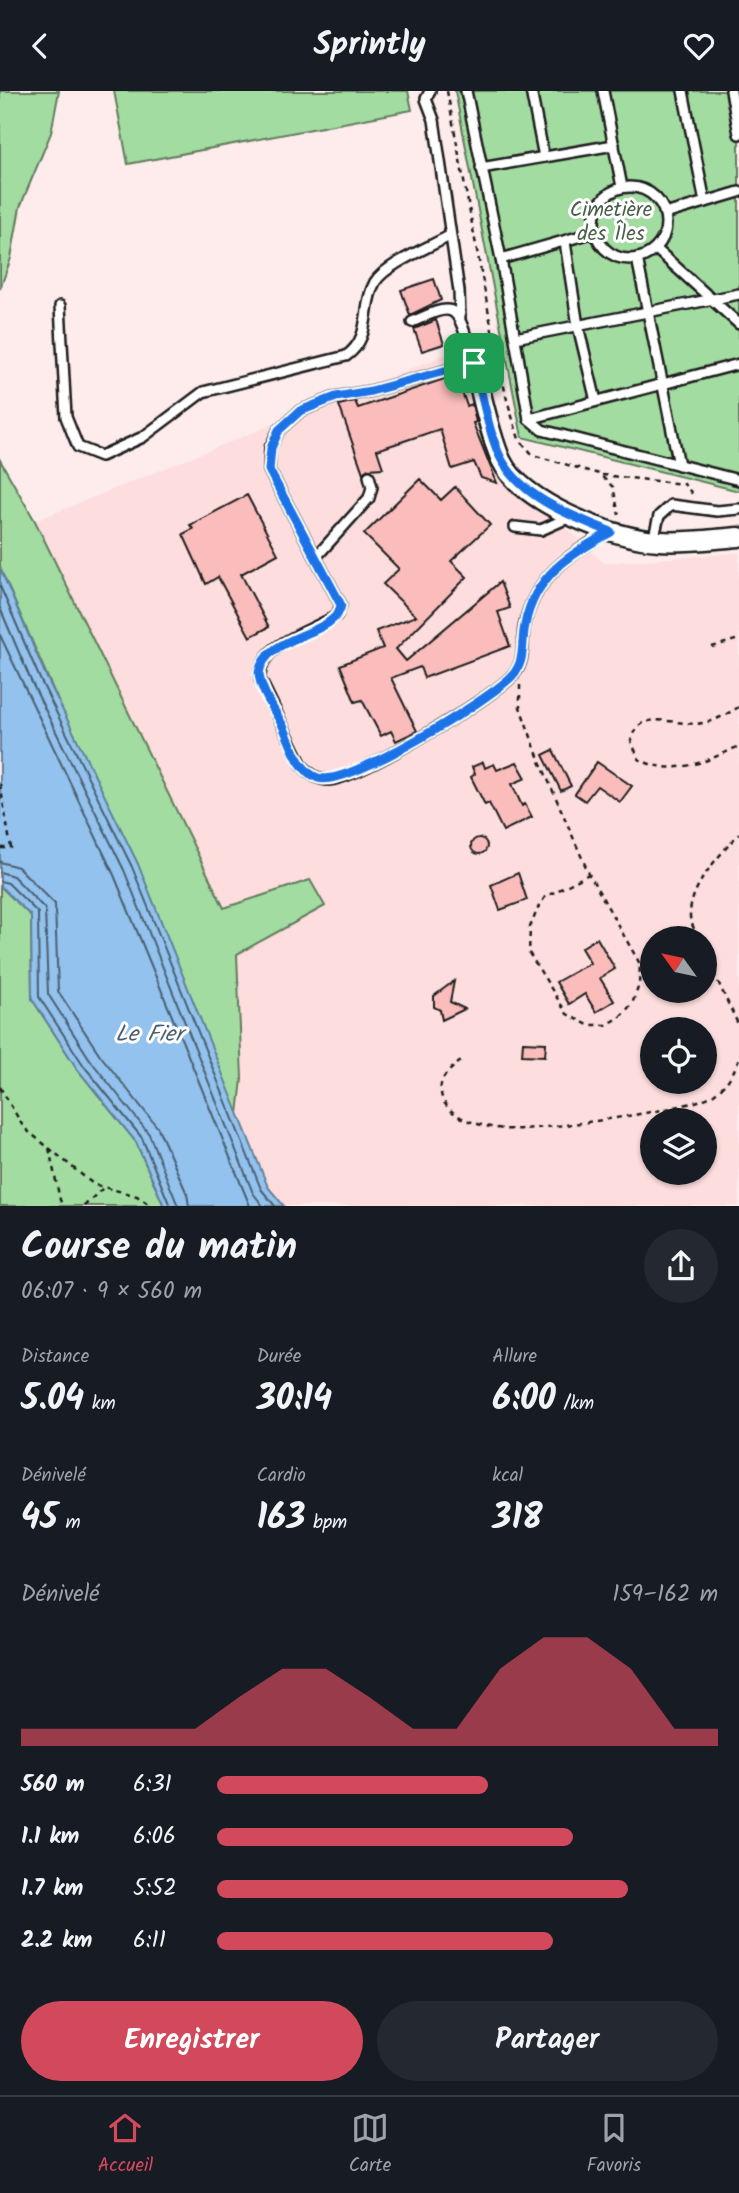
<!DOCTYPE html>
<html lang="fr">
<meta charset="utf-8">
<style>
body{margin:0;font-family:Kalam,sans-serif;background:#242831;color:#f1f3f6;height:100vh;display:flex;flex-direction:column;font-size:26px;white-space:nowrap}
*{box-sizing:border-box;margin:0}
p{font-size:23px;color:#9ea1a6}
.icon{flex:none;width:38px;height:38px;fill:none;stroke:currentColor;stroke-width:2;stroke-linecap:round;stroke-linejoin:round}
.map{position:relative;height:1115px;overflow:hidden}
.drawer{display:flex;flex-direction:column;background:#171b24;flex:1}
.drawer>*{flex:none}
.needle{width:46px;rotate:303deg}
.controls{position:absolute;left:640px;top:835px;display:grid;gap:14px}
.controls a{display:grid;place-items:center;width:77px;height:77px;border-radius:50%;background:#171b24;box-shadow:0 2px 5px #0004;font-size:35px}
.pin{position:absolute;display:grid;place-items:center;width:60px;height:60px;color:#fff;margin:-30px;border-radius:14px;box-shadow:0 4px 10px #0006}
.round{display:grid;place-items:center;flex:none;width:74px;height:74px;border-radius:37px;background:#242831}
.head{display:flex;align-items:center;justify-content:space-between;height:119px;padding:0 21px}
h1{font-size:38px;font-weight:600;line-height:52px}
.figures{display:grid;grid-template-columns:repeat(3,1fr);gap:10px;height:119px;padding:7px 21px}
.figures div{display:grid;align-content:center}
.figures b{font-size:35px;font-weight:600}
.figures small{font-size:19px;font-weight:400}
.figures p{font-size:19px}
.chart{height:196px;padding:14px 21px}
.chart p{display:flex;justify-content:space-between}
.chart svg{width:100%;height:126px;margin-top:7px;fill:#d1495b;opacity:.7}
.primary-button{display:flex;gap:14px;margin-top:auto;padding:14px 21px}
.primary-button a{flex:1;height:80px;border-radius:42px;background:#d1495b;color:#fff;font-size:28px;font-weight:600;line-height:80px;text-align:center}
.primary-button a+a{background:#242831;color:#f1f3f6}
ul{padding:0 21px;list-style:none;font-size:23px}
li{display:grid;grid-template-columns:112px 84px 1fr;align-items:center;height:52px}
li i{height:18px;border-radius:9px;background:#d1495b}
header{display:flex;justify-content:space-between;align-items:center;height:91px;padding:0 21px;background:#171b24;font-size:32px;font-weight:600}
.menu{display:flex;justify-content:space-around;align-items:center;height:98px;border-top:2px solid #363941;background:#171b24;font-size:19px;color:#9ea1a6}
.menu a{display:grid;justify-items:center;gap:4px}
.menu .selected{color:#d1495b}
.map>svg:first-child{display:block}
.built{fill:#fddddd;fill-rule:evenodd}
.green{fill:#a3dca1;stroke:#607c5e;stroke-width:2}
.water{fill:#92c2ed;stroke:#638099;stroke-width:2}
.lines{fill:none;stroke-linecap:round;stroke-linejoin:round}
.shore{stroke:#4b5e70;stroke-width:2}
.building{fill:#fabdbb;stroke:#1c1c1c;stroke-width:2}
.lane-casing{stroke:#1c1c1c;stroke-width:14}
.street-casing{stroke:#1c1c1c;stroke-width:23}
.path{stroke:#1c1c1c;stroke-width:2.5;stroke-dasharray:5 5;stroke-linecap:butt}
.lane{stroke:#fff;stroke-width:9}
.street{stroke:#fff;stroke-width:18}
.route-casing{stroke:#fff;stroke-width:14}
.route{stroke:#1a73e8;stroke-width:9}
.labels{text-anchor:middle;stroke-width:6;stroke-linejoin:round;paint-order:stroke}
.park-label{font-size:21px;fill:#4b5f4b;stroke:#fff}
.water-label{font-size:23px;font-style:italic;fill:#4b5e70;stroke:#fff}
</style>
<header><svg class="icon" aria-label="back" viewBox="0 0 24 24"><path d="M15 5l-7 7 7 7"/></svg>Sprintly<svg class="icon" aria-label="heart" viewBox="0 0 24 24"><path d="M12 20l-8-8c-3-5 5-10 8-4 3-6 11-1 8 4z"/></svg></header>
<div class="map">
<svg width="739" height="1115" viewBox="0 0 739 1115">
<rect width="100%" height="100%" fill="#feebeb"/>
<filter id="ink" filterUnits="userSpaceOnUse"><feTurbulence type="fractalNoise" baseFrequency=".0143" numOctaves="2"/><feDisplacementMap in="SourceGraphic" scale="14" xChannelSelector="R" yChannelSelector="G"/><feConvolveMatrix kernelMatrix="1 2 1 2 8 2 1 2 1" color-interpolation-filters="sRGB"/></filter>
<g filter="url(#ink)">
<path class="built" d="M 467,255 L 502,387 L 555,426 L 604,472 L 739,462 L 739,1115 L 164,1115 L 238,1023 L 242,988 L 237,863 L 325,815 L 310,789 L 225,817 L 35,430 ZM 653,847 L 705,847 L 705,900 L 653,900 ZM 653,938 L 705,938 L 705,990 L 653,990 ZM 653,1029 L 705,1029 L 705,1082 L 653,1082 Z"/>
<g class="green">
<polygon points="0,0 59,0 51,42 20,116 11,167 0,198"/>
<polygon points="114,0 408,0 412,19 128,73"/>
<polygon points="455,0 739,0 739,400 522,346"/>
<polygon points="0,369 35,430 224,817 310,789 325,815 237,863 242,988 238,1023 0,477"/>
<polygon points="0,795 31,825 32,908 78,979 136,1051 164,1115 0,1115"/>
</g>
<polygon class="water" points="0,477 46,585 138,773 268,1096 284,1115 164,1115 136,1051 78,979 32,908 31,825 0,795"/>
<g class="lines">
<g class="shore">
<polyline points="0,495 40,588 132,776 261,1098 275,1115"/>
<polyline points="0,517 32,592 124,779 253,1102 263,1115"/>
<polyline points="0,544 114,784 250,1115"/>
<polyline points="0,771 18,776 55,813 58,900 100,964 158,1037 187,1103 189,1115"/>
<polyline points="0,781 13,785 45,818 48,903 91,970 149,1043 178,1115"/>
<polyline points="0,790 8,792 38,822 39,906 84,975 142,1047 170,1115"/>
</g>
</g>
<g class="building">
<polygon points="434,188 441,209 410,224 401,199"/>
<polygon points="436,229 444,253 422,260 414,238"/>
<polygon points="456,284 467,315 472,313 476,331 473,332 497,392 481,387 474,371 452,378 440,338 377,359 383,377 368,378 363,382 339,314 355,310 358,317"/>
<polygon points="420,388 441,409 455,396 490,434 451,470 467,486 396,558 406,570 500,491 510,517 498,521 510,555 424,587 420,576 391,587 417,640 396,650 391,640 381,645 362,609 355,611 340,574 383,557 376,540 416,525 383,493 399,478 364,443"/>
<polygon points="247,404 278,463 241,483 269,536 250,546 218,486 206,493 183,443 193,438 190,434"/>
<polygon points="553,659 571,695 561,700 543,664"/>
<polygon points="483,671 485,677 494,673 497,679 517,671 526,687 512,693 522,715 525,713 532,726 503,740 489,712 485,714 471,686 475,683 472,676"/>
<polygon points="597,671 632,695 620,711 597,695 585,710 575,703"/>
<circle cx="479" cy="755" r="8"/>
<polygon points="518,782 527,809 500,819 491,794"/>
<polygon points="597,847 615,878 600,887 614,910 596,921 585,903 569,913 556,891 590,872 581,857"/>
<polygon points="454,890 450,911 465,918 442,929 440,919 434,916 434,905"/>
<polygon points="523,951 546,952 545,965 522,964"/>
</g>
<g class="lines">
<g class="lane-casing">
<g id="lane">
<polyline points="430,0 426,8 434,29 459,200 460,226"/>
<polyline points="466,0 501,168 529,328 542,339 739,389"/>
<polyline points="531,0 544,66"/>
<polyline points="603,0 622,96"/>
<polyline points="683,0 705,111"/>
<polyline points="731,0 739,43"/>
<polyline points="481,77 614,54"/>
<circle cx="630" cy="132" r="36"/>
<polyline points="665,123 739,101"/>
<polyline points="565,151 578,235 596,310"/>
<polyline points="656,158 739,233"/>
<polyline points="637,167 679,374"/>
<polyline points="501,168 595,141"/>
<path d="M 60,215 L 66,326 L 78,356 L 101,365 L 143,346 L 203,301 L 346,265 C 373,246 361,216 375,191 C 386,173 430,156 449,145"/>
<path d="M 412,231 C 453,212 456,212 469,255"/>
<polyline points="515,247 739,203"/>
<path d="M 474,272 L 371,300 L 336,306 L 300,320 L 279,339 L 270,357 L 269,379 L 341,514 L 337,524 C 313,541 257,552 260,588 L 302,674 C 309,683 317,689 329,689 C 357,688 495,606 514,583 C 525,570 522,553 524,537 C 533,487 568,464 609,441"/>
<polyline points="529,328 739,273"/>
<polyline points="515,436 541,439 570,426"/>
<polyline points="653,450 659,425 671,414 717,420 739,418"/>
<polyline points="316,466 369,407 372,396 369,385"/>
</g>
</g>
<g class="street-casing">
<path id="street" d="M 469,255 C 479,289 487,337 501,369 C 521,412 614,448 659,450 C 685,452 712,448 739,446"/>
</g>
<g class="path">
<polyline points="447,0 495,255 507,309 519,348 533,364 599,383 613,396 619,424"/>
<polyline points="602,384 684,393 694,405"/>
<polyline points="712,556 739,548"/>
<polyline points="520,594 520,616 539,668 589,783 640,873 639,894 632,913 619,927 606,934 588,934 567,923 529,862 530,836 539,815 545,806 589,783"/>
<path d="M 739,616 C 728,622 716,630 703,632 C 680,637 638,614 631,650 L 639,668 C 672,687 708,670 739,655"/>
<polyline points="0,693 11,757 0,757"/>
<path d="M 698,847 C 696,841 691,833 690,826 C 689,794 720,765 739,742"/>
<polyline points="705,864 739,935"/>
<path d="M 461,970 C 448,980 435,990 443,1009 C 452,1029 485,1036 504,1038 C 533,1041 688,1019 711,1005 C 725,996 734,983 739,967"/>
<polyline points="0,996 24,1037 49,1057 60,1109 64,1115"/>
<polyline points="49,1057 93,1093 137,1105 151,1115"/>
<polyline points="84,1115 104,1096"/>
</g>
<use href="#lane" class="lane"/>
<use href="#street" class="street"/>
</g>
</g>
<g class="lines" filter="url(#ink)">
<g class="route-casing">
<path id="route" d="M 474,272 C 481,298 490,350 503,371 C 526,409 573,425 611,441 C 570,463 534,485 525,534 C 521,552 526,570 512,585 C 489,609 347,697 318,687 C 298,680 291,652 283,635 C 275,620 260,599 259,582 C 265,543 337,545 341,514 L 269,379 L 271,357 L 279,339 L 300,320 L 336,306 L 371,300 Z"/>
</g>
<use href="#route" class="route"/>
</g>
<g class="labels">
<g class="park-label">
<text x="611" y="125">Cimetière<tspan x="611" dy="24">des Îles</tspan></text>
</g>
<g class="water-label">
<text x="149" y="950">Le Fier</text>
</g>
</g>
</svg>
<div class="controls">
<a><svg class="needle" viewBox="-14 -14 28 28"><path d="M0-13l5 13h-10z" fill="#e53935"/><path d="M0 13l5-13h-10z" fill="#9ea1a6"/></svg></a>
<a><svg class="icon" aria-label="locate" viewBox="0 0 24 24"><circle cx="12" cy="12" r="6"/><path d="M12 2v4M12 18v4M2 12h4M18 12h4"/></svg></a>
<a><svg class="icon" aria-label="layers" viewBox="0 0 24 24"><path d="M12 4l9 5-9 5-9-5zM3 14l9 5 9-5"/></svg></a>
</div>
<div class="pin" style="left:474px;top:272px;background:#1e9e55"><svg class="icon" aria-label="arrive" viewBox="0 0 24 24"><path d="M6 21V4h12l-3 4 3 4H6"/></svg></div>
</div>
<section class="drawer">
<div class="head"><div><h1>Course du matin</h1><p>06:07 · 9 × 560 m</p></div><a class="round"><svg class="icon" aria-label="share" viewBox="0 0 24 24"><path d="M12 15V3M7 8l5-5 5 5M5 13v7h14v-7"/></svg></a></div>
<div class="figures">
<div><p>Distance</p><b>5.04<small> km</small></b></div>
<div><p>Durée</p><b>30:14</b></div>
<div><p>Allure</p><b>6:00<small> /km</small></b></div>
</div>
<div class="figures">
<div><p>Dénivelé</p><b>45<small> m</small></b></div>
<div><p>Cardio</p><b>163<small> bpm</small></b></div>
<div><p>kcal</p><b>318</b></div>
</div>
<div class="chart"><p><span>Dénivelé</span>159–162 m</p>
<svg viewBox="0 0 160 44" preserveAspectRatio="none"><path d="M0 44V38L10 38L20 38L30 38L40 38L50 27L60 17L70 17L80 27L90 38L100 38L110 17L120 6L130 6L140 17L150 38L160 38V44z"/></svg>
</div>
<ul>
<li><b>560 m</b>6:31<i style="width:54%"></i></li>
<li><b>1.1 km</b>6:06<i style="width:71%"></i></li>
<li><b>1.7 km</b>5:52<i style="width:82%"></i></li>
<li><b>2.2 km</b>6:11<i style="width:67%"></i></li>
</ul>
<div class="primary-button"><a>Enregistrer</a><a>Partager</a></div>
</section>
<nav class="menu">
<a class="selected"><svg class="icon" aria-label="home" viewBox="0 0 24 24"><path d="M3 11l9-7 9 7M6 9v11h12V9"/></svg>Accueil</a>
<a><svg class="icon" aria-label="map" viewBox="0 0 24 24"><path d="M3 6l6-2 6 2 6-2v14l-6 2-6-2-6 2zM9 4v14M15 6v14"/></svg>Carte</a>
<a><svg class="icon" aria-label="saved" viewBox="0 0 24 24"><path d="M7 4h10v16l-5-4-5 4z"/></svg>Favoris</a>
</nav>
